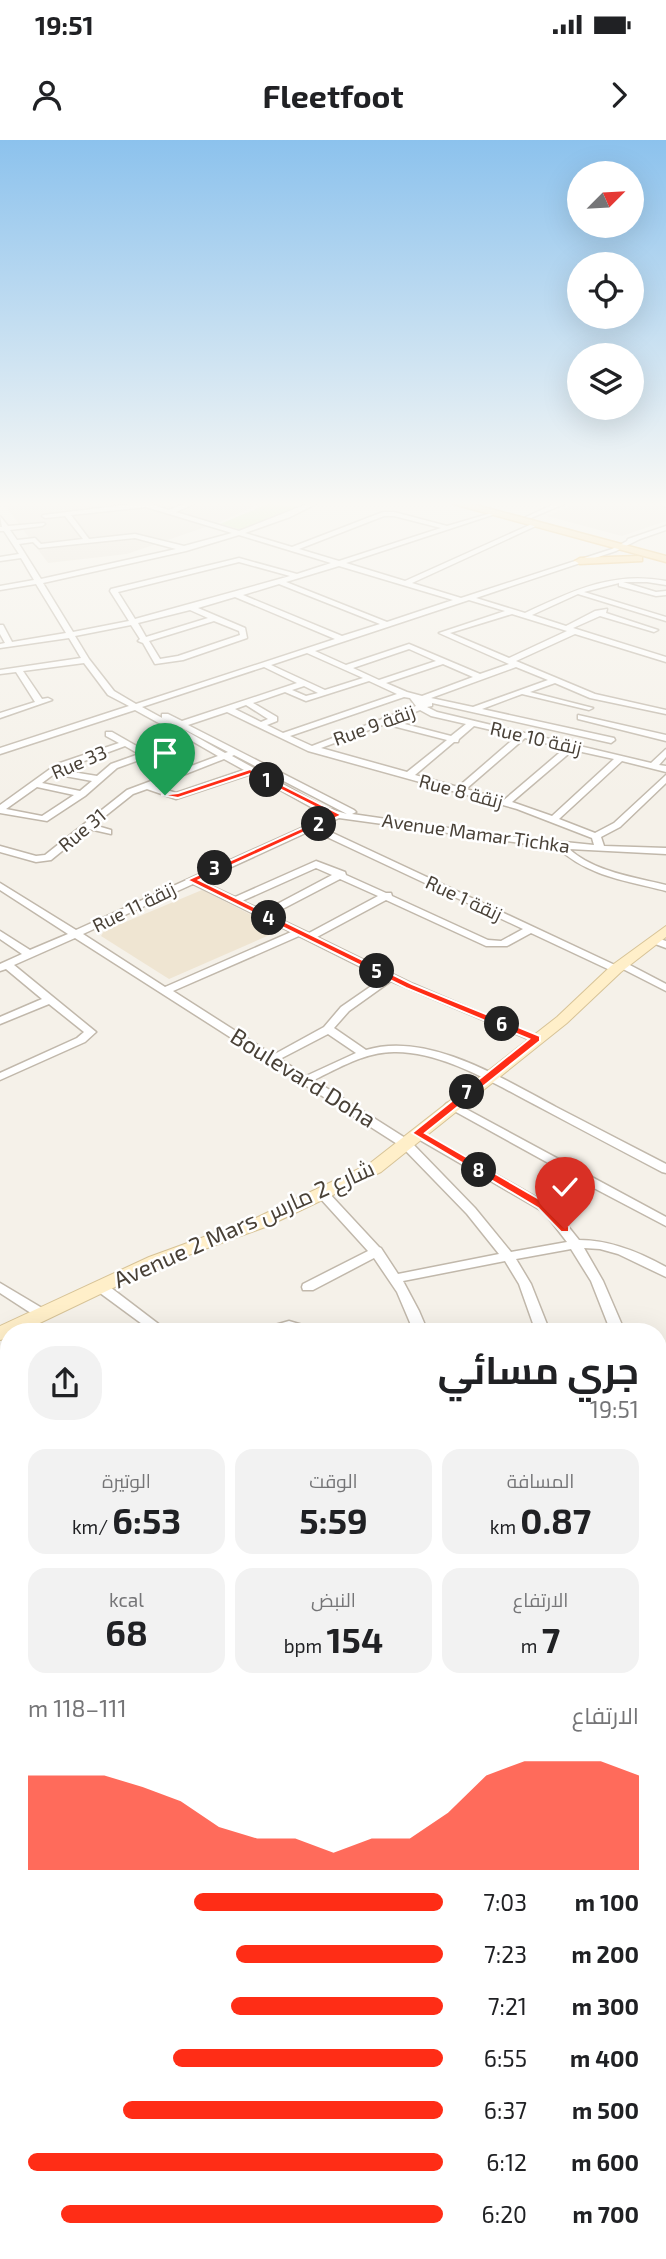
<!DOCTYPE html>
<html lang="ar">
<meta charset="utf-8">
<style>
body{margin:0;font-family:"Exo 2",Cairo,sans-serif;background:#f2f2f2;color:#202124;direction:rtl;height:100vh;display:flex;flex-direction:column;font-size:26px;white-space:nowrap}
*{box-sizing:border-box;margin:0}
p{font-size:23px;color:#757577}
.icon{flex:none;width:38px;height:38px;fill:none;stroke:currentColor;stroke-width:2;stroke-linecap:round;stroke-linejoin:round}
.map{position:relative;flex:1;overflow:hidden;direction:ltr}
.sheet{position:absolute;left:0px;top:1183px;width:667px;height:936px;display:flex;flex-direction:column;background:#fff;border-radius:28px 28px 0 0;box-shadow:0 7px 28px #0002;direction:rtl}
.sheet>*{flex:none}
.needle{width:46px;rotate:66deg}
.tools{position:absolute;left:567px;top:21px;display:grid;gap:14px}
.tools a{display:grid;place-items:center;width:77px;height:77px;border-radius:50%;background:#fff;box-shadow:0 7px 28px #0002;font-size:35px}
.pin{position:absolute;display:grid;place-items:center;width:60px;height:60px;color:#fff;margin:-72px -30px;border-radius:50% 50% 50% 0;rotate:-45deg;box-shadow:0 0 7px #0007}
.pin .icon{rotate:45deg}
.km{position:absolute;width:35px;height:35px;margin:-18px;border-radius:50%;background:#222;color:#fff;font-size:19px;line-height:35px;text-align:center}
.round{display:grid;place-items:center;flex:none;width:74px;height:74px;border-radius:28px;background:#f2f2f2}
.headline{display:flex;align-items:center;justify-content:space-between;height:119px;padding:0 28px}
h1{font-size:38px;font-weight:700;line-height:52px}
.figures{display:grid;grid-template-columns:repeat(3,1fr);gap:10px;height:119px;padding:7px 28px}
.figures div{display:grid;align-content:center;border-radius:18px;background:#f2f2f2;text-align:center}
.figures b{font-size:35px;font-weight:700}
.figures small{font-size:19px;font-weight:400}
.figures p{font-size:19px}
.chart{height:196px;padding:14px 28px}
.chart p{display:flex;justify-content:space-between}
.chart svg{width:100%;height:126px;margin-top:7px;fill:#ff2d16;opacity:.7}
ul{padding:0 28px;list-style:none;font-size:23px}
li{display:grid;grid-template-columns:112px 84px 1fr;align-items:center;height:52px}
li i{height:18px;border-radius:9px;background:#ff2d16}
.status{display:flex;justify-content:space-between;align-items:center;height:49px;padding:0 35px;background:#fff;direction:ltr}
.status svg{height:19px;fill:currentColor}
header{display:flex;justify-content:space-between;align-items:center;height:91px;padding:0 28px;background:#fff;font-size:32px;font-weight:700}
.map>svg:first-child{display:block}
.residential{fill:#e9e2d7}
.education{fill:#efe5d2}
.green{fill:#d3ebb0}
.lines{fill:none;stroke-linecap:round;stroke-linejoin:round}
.street-casing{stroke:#c1b8ab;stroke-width:3}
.secondary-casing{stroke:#d7c397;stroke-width:2}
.primary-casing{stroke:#eaba62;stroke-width:3}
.street{fill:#fff;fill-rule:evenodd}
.secondary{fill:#ffefc9;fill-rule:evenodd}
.primary{fill:#ffdc98;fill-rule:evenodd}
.route{fill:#ff2d16;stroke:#fff;stroke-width:2}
.labels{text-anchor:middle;stroke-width:5;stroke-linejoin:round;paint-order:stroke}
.far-street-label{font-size:19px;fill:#494137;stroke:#fff}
.street-label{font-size:23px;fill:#494137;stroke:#fff}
</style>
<div class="status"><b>19:51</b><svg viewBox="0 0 49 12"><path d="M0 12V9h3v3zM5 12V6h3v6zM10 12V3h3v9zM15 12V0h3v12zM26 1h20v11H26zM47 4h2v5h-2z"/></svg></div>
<header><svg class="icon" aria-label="forward" viewBox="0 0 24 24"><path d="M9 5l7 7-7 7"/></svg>Fleetfoot<svg class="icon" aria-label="person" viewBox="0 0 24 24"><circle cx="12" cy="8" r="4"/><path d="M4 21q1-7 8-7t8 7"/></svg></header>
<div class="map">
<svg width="666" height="2119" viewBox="0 0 666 2119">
<rect width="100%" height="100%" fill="#f5f1e9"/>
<g class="residential">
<polygon points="4,364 260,364 220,382 127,414 48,423"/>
<polygon points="575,364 666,364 666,381 622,396 547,376"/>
<polygon points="0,1933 9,1941 9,2058 0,2066"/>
<polygon points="0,2075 9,2083 9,2110 36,2111 41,2115 37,2119 0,2119"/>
</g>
<polygon class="education" points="202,750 281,790 169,839 101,796 104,791"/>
<polygon class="green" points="268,364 300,367 242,390 220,384"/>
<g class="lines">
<g class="street-casing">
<g id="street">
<path d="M 133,364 L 151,364 L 169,370 L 184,364 L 194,364 L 176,372 L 239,391 L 307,364 L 316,364 L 290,377 L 245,393 L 292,407 L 383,372 L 394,372 L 447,386 L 495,372 L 495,374 L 346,423 L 405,441 L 534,383 L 538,383 L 538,385 L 412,443 L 461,458 L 612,409 L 627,401 L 628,399 L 666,386 L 666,390 L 640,399 L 616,411 L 476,458 L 525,473 C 573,451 612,431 666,441 L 666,445 L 647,442 L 623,442 L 656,452 L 666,451 L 666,455 L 656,456 L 619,446 L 619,443 L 584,452 L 666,477 L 666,481 L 578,454 L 532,475 L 566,486 L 595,471 L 607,469 L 606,473 L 658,490 L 654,492 L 600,476 L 573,488 L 666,517 L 666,522 L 575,494 L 516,521 L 595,554 L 666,570 L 666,574 L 590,558 L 555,543 L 530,552 L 593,568 L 589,570 L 522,554 L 482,569 L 614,598 L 615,600 L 611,603 L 432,563 L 432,566 L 427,567 L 437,572 L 651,623 L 666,609 L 666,617 L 659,625 L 666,626 L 666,632 L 622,621 L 559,679 L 595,693 L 614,683 L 666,635 L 666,643 L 620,687 L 601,697 L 604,706 L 666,708 L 666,714 L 569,709 C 595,732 634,737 666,745 L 666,751 C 628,741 587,736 558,708 L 339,678 L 320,687 L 617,826 L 618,823 L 626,823 L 666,844 L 666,851 L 621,828 L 620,831 L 612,831 L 531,793 L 507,806 L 486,806 L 386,760 L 317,797 L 413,844 L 542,899 L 537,902 L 533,901 L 391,841 L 349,871 L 334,888 L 366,910 C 428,891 503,939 556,967 C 593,986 629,1005 666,1024 L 666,1033 L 662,1032 C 622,1011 582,990 543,969 C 500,947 444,911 394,912 C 365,912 339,928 314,940 L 410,1001 L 475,1068 L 511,1112 L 567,1102 L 544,1072 L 413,996 L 411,994 L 413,992 L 421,992 L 548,1064 L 581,1041 L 447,967 L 445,965 L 447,963 L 455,963 L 666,1077 L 666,1086 L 590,1046 L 555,1070 L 579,1100 C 610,1100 639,1112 666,1127 L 666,1137 L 618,1114 L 600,1109 L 584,1108 L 603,1141 L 625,1192 L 611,1192 L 591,1141 L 571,1109 L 516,1119 L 531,1144 L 550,1192 L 536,1192 L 519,1144 L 505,1121 L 403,1141 L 419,1171 L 428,1192 L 414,1192 L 397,1152 L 374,1118 L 313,1150 L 303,1150 L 302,1147 L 303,1144 L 368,1111 L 319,1057 L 317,1054 L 323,1050 L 327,1051 L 379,1107 L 381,1108 L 398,1134 L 499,1114 L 467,1074 L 402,1007 L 75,798 L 14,825 L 96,892 L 85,902 L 0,940 L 0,933 L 77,898 L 84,892 L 49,864 L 0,884 L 0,877 L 42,859 L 6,829 L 0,831 L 0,824 L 22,814 L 0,799 L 0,791 L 30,810 L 68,794 L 0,750 L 0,743 L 76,790 L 330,675 L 320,672 L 251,634 L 176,659 L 147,649 L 133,654 L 94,685 L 111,690 L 111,694 L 89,689 L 51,720 L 36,722 L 0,712 L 0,706 L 36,716 L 45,715 L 127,650 L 218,616 L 192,601 L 117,628 L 85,656 L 47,681 L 0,673 L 0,665 L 57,624 L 119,603 L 106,596 L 106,592 L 112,592 L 147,612 L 186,598 L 135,570 L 0,614 L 0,608 L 129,566 L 108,555 L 84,523 L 23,531 L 42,559 L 48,558 L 52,560 L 0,578 L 0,573 L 35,562 L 16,532 L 0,534 L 0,530 L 81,518 L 69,498 L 0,508 L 0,504 L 5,503 L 0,494 L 0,485 L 3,485 L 12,502 L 66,493 L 36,444 L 0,450 L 0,446 L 34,440 L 21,418 L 0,421 L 0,417 L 19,414 L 4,391 L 0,391 L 0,387 L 2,387 L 0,376 L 8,386 L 44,383 L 45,384 L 42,386 L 10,390 L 17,400 L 35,398 L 41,404 L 83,399 L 65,376 L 45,378 L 42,376 L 43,375 ZM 146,367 L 232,393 L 184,406 L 135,394 L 89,399 L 71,375 ZM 384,376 L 394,376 L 441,388 L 339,421 L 299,409 ZM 239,395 L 331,423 L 297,434 L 239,418 L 111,449 L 110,451 L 129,481 L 73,492 L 43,443 L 186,411 ZM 135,398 L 176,409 L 41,439 L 19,404 L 33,402 L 39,408 ZM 239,422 L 290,436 L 135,479 L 118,452 ZM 339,426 L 453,460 L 387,482 L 286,442 ZM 279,444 L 380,484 L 342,496 L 243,455 ZM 235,457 L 335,499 L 136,564 L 114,551 L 89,519 L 75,496 L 131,485 L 140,499 L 138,501 L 143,503 L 155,524 L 183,520 L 247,498 L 245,488 L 198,468 ZM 469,460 L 505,471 L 439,493 L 509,524 L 480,534 L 409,504 L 346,525 L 315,511 ZM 190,470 L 208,478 L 146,497 L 138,483 ZM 512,474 L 567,491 L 509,518 L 450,493 ZM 214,481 L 239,491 L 240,495 L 178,516 L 160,519 L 149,501 ZM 409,509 L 436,521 L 379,540 L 353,528 ZM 307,513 L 363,538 L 325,550 L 271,525 ZM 443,524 L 473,537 L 422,556 L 407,552 L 386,543 ZM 264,527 L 297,543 L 182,581 L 168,574 L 162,574 L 162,578 L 175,585 L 142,567 ZM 516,527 L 548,540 L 473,567 L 431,558 ZM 369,541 L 397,554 L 283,593 L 267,585 L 277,581 L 277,577 L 253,563 L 285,552 L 306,561 ZM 304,546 L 318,553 L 306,556 L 292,550 ZM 404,557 L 410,558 L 416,566 L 312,606 L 290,596 ZM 246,565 L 268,579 L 261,582 L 235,569 ZM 420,570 L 431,576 L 466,584 L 451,596 L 393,581 ZM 227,572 L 308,611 L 517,669 L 592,698 L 594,705 L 497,695 L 352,674 L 356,672 L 354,670 L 188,585 ZM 385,584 L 447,600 L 407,632 L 321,608 ZM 474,586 L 517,596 L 458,647 L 415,635 L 454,602 L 458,602 L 459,599 ZM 179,587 L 180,587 L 228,612 L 225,613 ZM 525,598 L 565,608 L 504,660 L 466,649 ZM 125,606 L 139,614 L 111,624 L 97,636 L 60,630 ZM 573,610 L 614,619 L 552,676 L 512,662 ZM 234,615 L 347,674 L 326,668 L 232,616 ZM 224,619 L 244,630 L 176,653 L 155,646 ZM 54,634 L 92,641 L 80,651 L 42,643 ZM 37,647 L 74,655 L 42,676 L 6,669 ZM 312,690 L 523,789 L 501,801 L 488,800 L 392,756 L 391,753 L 386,753 L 346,735 L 345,732 L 316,721 L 235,757 L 201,741 ZM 316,728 L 332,735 L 264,771 L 242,761 ZM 340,739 L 378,756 L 309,793 L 271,775 ZM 193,744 L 291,792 L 165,847 L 83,794 ZM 299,796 L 383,838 L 341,867 L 324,887 L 273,915 L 173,851 ZM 328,894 L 356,913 L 306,936 L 280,919 Z"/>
<polygon points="554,364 564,364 531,378 526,377"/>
<polygon points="661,364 666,364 666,367"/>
<polygon points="578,575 666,595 666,601 578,579"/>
<polygon points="654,797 666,801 666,808 650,802 649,800"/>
<polygon points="0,1143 47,1171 49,1174 47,1177 37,1177 0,1153"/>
<polygon points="101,1143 106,1144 169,1192 153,1192 96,1150 95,1147 96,1144"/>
<path d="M 289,1181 L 316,1189 L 318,1192 C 308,1192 298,1190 289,1190 C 279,1190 269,1192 259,1192 L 261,1189 Z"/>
<polygon points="0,1272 9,1277 9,1290 0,1285"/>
<path d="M 658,1275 C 666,1278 666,1288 666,1297 L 661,1296 L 658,1291 Z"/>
<polygon points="666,1327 666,1338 658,1340 658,1329"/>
<polygon points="658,1386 666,1391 666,1407 658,1402"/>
<polygon points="666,1448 666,1464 658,1468 658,1452"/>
<polygon points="0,1681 9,1686 9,1704 0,1699"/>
<polygon points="9,1886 9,1908 0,1912 0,1890"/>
<polygon points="0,1914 9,1918 9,1942 0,1937"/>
<polygon points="658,2057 666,2060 666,2081 658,2078"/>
<polygon points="666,2099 666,2119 650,2119 654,2110 658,2110 659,2102"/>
<polygon points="265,2110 290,2110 295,2119 269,2119"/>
<polygon points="305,2110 327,2110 324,2119 301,2119"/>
<polygon points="393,2110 415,2110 412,2119 389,2119"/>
<polygon points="500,2110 527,2110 532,2119 505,2119"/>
</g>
</g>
<g class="secondary-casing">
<g id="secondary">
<polygon points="666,786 666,797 621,832 567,883 381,1032 268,1086 161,1125 21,1192 9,1192 9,1198 0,1200 0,1186 149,1117 256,1078 369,1024 557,877 611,826"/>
<polygon points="0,1337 9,1340 9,1359 0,1355"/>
<polygon points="0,1363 9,1366 9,1385 0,1382"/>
<polygon points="658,1805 666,1808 666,1836 658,1833"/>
<polygon points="658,1845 666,1848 666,1879 658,1876"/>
</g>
</g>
<g class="primary-casing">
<g id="primary">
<polygon points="453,364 472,364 666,416 666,422"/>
<polygon points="638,416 642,417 642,421 580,424 575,421 580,418"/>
</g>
</g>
<use href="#street" class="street"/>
<use href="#secondary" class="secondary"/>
<use href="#primary" class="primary"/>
</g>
<linearGradient id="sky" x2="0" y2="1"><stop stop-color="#8cc2ed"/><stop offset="0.55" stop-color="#faf9f5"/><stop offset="1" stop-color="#faf9f5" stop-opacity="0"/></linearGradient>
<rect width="666" height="661" fill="url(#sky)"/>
<polygon class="route" points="250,629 342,675 199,740 412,844 540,896 540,901 425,993 546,1063 569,1087 569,1092 561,1092 538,1068 412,993 529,899 406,848 187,740 331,675 250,634 178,658 161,655 178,653"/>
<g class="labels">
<g class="far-street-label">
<text transform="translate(374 585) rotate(-20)" y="7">Rue 9 زنقة</text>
<text transform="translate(536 598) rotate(13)" y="7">Rue 10 زنقة</text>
<text transform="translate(79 622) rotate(-23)" y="7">Rue 33</text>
<text transform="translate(461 651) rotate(15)" y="7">Rue 8 زنقة</text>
<text transform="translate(82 690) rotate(-40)" y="7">Rue 31</text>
<text transform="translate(476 693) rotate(8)" y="7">Avenue Mamar Tichka</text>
<text transform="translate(464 758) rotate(25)" y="7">Rue 1 زنقة</text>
<text transform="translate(134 767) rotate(-26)" y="7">Rue 11 زنقة</text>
</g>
<g class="street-label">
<text transform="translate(303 938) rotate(32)" y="8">Boulevard Doha</text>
<text transform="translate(244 1084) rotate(-24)" y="8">Avenue 2 Mars شارع 2 مارس</text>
</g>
</g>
</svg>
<div class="tools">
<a><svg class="needle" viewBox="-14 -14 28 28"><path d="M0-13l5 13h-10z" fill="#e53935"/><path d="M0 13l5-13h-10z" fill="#757577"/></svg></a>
<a><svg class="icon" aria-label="locate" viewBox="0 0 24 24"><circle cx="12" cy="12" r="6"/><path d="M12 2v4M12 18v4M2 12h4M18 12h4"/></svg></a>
<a><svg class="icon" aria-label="layers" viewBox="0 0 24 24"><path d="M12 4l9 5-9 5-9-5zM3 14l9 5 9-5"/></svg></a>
</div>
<div class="pin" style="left:165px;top:655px;background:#1e9e55"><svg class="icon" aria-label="arrive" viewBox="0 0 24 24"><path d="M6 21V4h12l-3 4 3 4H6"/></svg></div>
<div class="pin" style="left:565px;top:1089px;background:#d93025"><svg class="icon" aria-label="check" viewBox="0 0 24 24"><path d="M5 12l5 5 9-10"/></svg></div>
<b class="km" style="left:267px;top:640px">1</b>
<b class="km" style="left:319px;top:684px">2</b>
<b class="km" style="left:215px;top:728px">3</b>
<b class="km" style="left:269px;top:778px">4</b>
<b class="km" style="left:377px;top:831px">5</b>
<b class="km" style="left:502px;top:884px">6</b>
<b class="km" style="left:467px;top:952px">7</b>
<b class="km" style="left:479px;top:1030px">8</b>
<section class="sheet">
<div class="headline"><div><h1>جري مسائي</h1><p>19:51</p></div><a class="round"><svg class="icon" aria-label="share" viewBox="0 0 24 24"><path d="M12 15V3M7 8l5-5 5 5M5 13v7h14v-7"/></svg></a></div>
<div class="figures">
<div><p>المسافة</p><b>0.87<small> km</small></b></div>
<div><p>الوقت</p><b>5:59</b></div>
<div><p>الوتيرة</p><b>6:53<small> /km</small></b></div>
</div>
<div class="figures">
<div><p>الارتفاع</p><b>7<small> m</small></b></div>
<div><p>النبض</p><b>154<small> bpm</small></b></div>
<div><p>kcal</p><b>68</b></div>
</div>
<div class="chart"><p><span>الارتفاع</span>111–118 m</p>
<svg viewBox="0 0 160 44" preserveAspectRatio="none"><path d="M0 44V11L10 11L20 11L30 15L40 20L50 29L60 33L70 33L80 38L90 33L100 33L110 24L120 11L130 6L140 6L150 6L160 11V44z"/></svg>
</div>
<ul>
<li><b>100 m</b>7:03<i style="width:60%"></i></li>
<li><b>200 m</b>7:23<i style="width:50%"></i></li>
<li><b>300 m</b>7:21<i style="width:51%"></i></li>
<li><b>400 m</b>6:55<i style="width:65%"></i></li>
<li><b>500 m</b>6:37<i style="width:77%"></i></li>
<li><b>600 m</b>6:12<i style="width:100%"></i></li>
<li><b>700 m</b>6:20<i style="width:92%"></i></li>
</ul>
</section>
</div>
